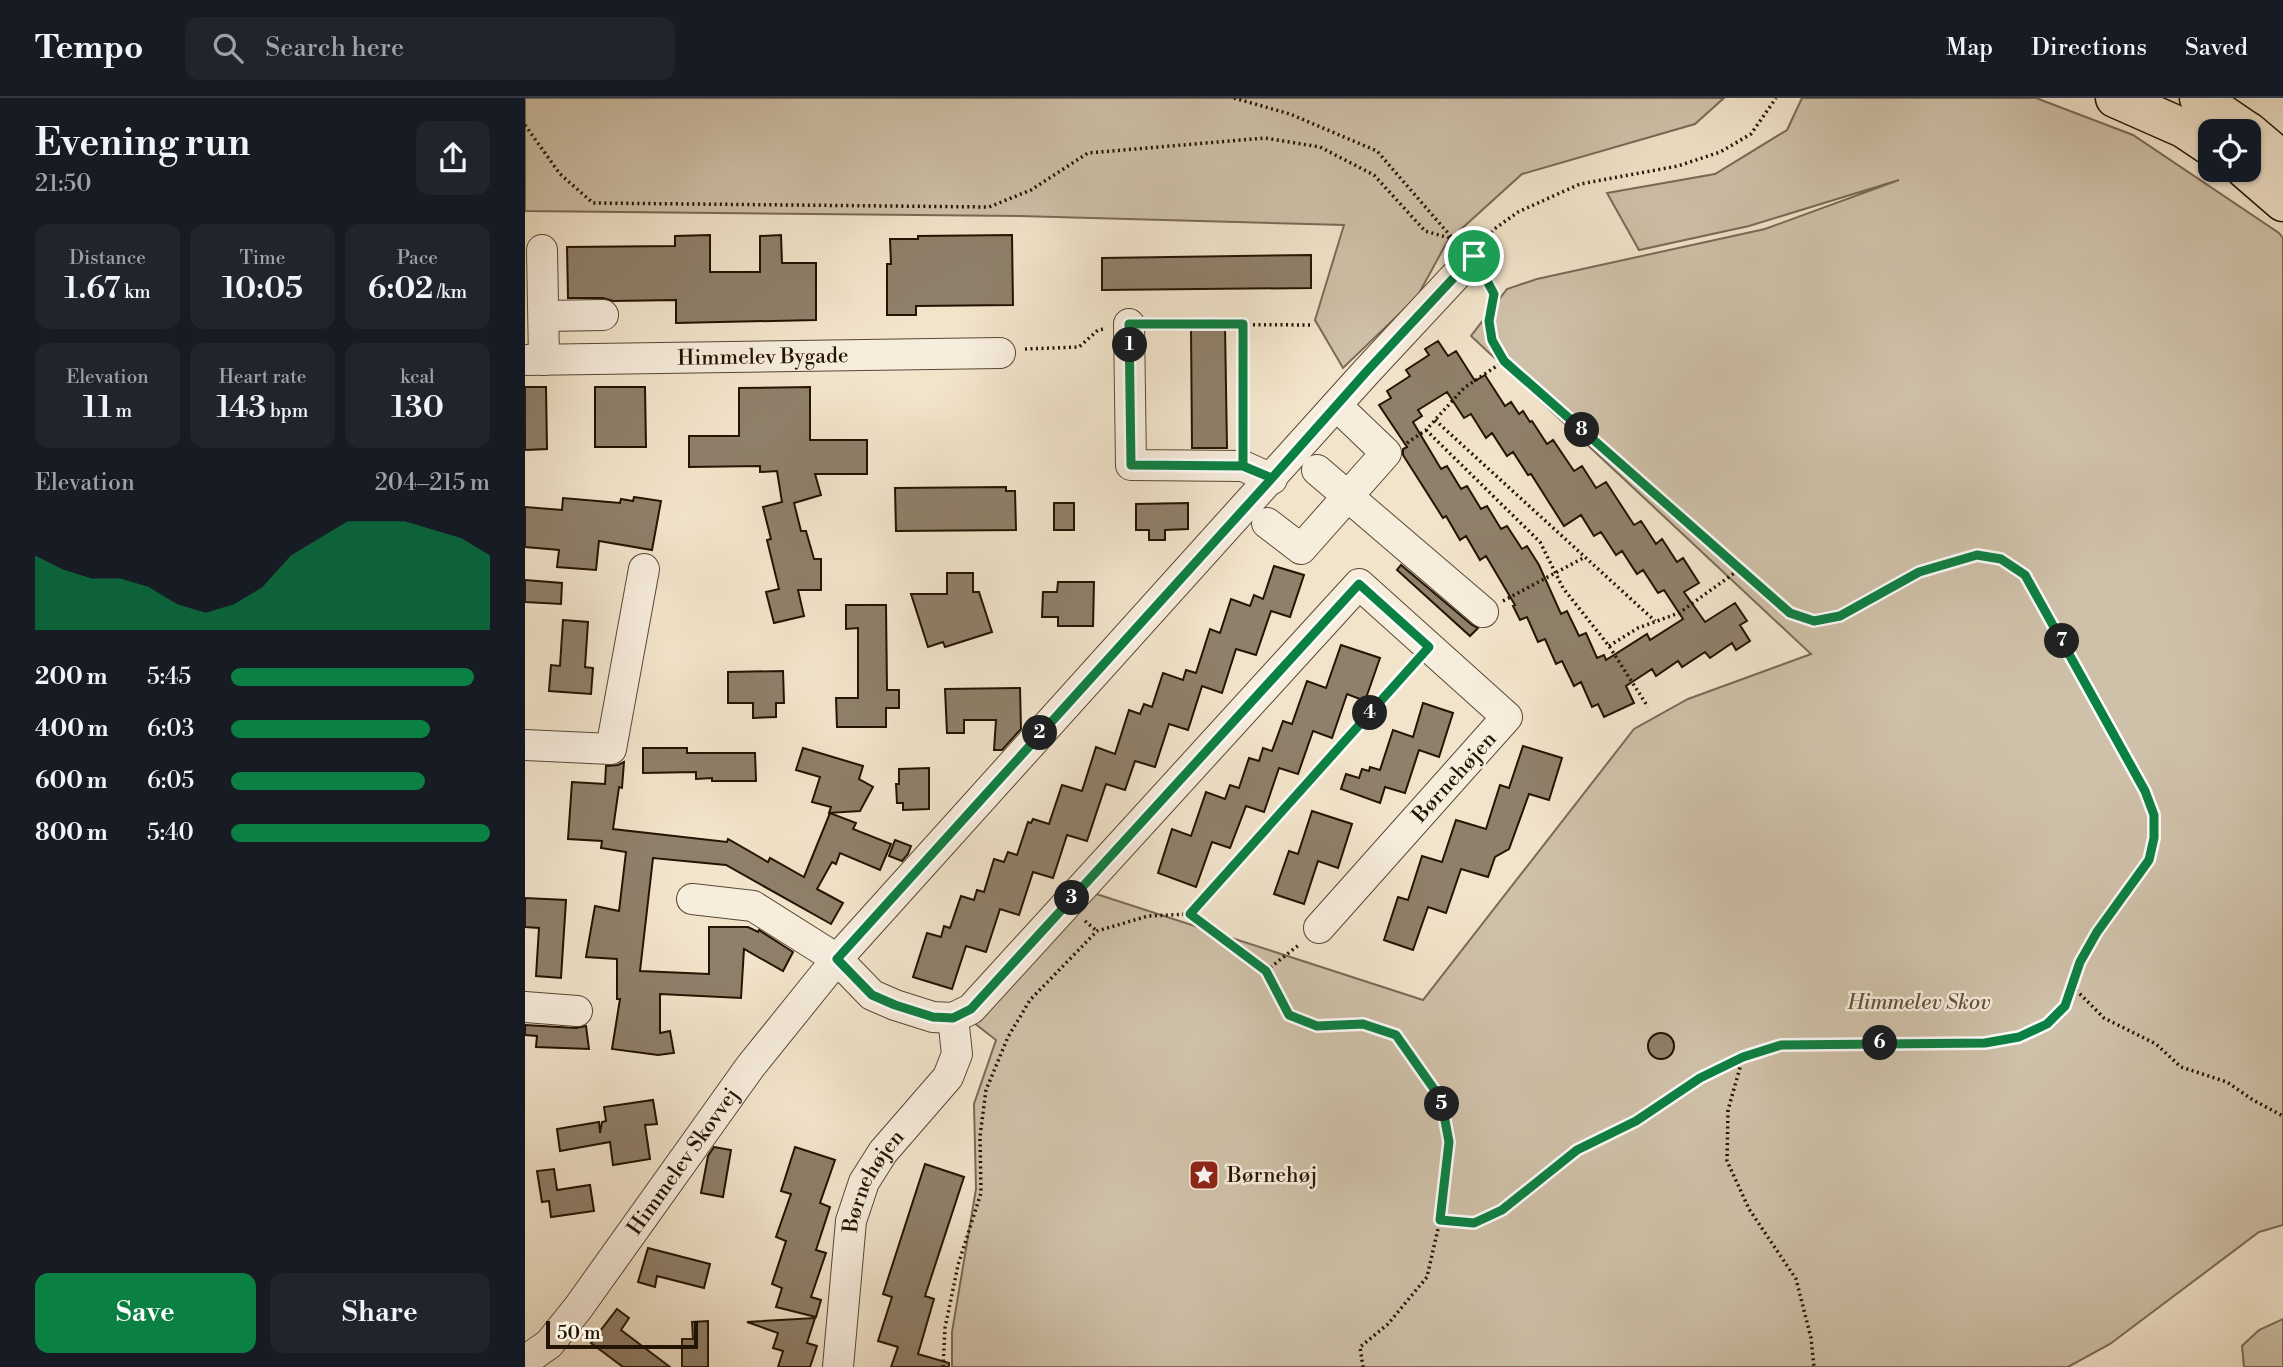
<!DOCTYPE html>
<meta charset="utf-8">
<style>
body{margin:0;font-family:"Libre Bodoni",serif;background:#20242c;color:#f1f3f6;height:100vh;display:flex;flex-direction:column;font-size:26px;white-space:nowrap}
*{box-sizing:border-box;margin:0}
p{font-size:23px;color:#9ea1a6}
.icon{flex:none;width:38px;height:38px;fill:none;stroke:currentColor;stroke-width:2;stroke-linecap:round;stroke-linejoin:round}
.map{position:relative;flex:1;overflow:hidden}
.details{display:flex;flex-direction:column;background:#171b24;width:525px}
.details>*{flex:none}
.controls{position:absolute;left:1673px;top:21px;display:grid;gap:14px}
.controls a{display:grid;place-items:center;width:63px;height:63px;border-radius:14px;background:#171b24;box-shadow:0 2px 5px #0004;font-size:35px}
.scale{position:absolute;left:21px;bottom:18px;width:152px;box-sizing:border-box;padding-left:7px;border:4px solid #241403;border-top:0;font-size:19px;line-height:24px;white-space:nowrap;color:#241403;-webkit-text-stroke:5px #f7eddd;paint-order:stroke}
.pin{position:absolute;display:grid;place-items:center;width:60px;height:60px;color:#fff;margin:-30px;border:4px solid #fff;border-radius:50%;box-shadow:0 2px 7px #0007}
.km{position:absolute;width:35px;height:35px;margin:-18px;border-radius:50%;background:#222;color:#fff;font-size:19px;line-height:35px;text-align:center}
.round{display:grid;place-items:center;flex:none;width:74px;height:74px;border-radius:14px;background:#20242c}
.head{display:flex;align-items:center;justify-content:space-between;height:119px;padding:0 35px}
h1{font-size:38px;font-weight:600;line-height:52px}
.figures{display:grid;grid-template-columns:repeat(3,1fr);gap:10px;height:119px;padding:7px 35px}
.figures div{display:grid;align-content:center;border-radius:14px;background:#20242c;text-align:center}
.figures b{font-size:30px;font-weight:600}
.figures small{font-size:19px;font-weight:400}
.figures p{font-size:19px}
.chart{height:196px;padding:14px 35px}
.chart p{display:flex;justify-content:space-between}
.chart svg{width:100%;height:126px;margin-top:7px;fill:#0b8043;opacity:.7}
.button{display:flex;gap:14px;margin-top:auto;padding:14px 35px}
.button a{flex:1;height:80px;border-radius:14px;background:#0b8043;color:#fff;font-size:28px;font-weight:600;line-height:80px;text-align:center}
.button a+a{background:#20242c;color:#f1f3f6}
ul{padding:0 35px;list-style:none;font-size:23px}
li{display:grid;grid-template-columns:112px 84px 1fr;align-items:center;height:52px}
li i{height:18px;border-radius:9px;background:#0b8043}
header{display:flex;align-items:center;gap:42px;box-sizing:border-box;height:98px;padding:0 35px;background:#171b24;border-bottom:2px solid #363941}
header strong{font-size:33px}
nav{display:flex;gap:38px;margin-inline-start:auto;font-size:24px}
.search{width:490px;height:63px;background:#20242c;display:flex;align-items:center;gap:18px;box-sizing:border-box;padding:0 24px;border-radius:14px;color:#9ea1a6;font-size:26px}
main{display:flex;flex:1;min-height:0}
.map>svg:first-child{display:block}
.green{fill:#cfc1a9;stroke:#7a6a56;stroke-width:2}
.building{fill:#8f806b;stroke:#241403;stroke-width:2;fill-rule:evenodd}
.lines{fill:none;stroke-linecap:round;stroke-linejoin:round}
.minor-casing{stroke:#584835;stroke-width:32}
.major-casing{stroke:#241403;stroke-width:41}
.path{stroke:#241403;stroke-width:3.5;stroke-dasharray:2 3.5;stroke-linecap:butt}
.minor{stroke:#f7eddd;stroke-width:30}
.major{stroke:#f2e4cb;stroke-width:38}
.route-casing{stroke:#fff;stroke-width:14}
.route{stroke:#0b8043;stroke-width:9}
.labels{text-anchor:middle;stroke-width:5;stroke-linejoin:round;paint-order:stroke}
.street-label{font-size:21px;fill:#241403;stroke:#f7eddd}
.park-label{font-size:21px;font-style:italic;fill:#60513d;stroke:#f7eddd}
.poi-label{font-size:21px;fill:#241403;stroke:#f7eddd;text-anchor:start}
</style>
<header>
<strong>Tempo</strong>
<div class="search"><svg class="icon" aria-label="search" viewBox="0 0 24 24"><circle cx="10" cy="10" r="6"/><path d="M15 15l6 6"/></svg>Search here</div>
<nav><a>Map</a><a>Directions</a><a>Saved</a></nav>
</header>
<main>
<section class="details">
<div class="head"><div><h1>Evening run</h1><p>21:50</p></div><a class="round"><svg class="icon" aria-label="share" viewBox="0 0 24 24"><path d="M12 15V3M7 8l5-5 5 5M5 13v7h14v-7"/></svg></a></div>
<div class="figures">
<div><p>Distance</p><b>1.67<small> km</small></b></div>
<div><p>Time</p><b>10:05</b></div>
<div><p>Pace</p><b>6:02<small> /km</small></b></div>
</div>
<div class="figures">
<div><p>Elevation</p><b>11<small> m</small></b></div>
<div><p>Heart rate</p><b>143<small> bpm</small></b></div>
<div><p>kcal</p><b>130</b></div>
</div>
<div class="chart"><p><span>Elevation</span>204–215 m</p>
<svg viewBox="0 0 160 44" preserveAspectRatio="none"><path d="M0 44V18L10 23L20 26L30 26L40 29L50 35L60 38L70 35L80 29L90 18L100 12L110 6L120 6L130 6L140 9L150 12L160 18V44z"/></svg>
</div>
<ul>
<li><b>200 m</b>5:45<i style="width:94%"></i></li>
<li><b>400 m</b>6:03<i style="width:77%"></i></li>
<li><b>600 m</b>6:05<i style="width:75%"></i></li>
<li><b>800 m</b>5:40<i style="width:100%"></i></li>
</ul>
<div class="button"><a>Save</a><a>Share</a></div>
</section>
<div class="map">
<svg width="1758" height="1269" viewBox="0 0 1758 1269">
<rect width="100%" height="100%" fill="#f2e4cb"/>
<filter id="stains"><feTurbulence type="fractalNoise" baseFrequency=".00286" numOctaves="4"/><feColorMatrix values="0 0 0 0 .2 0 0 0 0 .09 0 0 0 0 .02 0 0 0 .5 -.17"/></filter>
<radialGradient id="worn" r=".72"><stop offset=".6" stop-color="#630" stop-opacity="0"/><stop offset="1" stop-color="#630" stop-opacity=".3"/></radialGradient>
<g class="green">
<polygon points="0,0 1199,0 1170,26 997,76 922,144 892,199 818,270 790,222 819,127 494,118 0,113"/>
<polygon points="1277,0 1511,0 1608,37 1754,135 1758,140 1758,1127 1734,1134 1585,1246 1543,1269 427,1269 427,1234 451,1091 449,1006 471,942 448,924 565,794 898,902 1109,631 1163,601 1286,556 946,238 982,191 1012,181 1240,131 1374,82 1224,128 1114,152 1082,95 1190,76 1262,32"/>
<polygon points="1758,1221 1758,1269 1719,1269 1717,1248 1734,1232"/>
</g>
<g class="building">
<polygon points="185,137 185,174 235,174 235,138 256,137 257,165 291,165 291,222 151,225 151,202 88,203 78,200 43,200 42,149 150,148 150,138"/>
<polygon points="487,137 488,207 391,208 391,217 362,217 362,166 366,166 365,141 393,141 393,138"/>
<polygon points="786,157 786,190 577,192 577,160"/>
<polygon points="666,229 700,229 702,350 667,350"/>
<path d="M 913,243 L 923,258 L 931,253 L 950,283 L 960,277 L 980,308 L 986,304 L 994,316 L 998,313 L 1005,324 L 1007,323 L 1022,346 L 1028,342 L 1049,373 L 1057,368 L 1071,390 L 1081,384 L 1109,427 L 1116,423 L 1131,446 L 1137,441 L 1152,464 L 1158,460 L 1174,485 L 1159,494 L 1180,524 L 1210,505 L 1222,523 L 1215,527 L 1225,543 L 1211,552 L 1207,545 L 1185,560 L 1180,554 L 1157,569 L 1153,563 L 1131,578 L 1127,571 L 1101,588 L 1109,605 L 1079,619 L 1073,606 L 1067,609 L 1056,584 L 1049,588 L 1037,563 L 1031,566 L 1020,541 L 1013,544 L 1002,519 L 995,522 L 988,508 L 990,507 L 961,458 L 955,462 L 941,438 L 935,442 L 921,418 L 918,420 L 878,357 L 878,351 L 882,349 L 854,307 L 866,300 L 862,293 L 885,278 L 881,272 L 904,257 L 900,251 ZM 922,294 L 939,320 L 946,316 L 961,340 L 967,335 L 982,358 L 988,354 L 1003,377 L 1006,376 L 1039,428 L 1056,417 L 1069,438 L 1076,434 L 1091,457 L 1097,453 L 1112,476 L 1118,472 L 1133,495 L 1139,492 L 1158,521 L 1125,542 L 1122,536 L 1081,562 L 1079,557 L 1072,560 L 1061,535 L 1054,538 L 1042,513 L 1036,516 L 1014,467 L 1002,448 L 997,451 L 982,428 L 976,431 L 962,408 L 956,411 L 942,388 L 936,391 L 922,368 L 916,371 L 888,324 L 897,318 L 893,312 Z"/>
<polygon points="0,289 21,289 22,351 0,352"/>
<polygon points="70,289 120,289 121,349 70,349"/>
<polygon points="285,289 285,342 342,342 342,376 290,376 296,397 269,405 276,433 281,433 289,461 296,461 296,492 273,492 279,518 249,525 241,494 254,491 242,442 246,441 238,409 257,404 252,373 235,374 235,368 164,369 164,338 214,338 214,290"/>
<polygon points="481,389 481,393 490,393 491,432 371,433 370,390"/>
<polygon points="109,399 136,403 127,452 74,443 71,472 32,469 34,452 0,449 0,409 37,412 38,400 95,405 96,401 108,403"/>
<rect x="529" y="405" width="20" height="27"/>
<polygon points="663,405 663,431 640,432 640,442 624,442 624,432 611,432 611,406"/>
<polygon points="876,467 947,527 953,530 945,538 872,472"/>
<polygon points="749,468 779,477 765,519 746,513 731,557 711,551 697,595 677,588 663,632 644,626 630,669 610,663 600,692 581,686 562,743 542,737 528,780 508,774 494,817 475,811 461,854 441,848 427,891 388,879 402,835 416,839 419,828 425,830 436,798 449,802 452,792 459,794 469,761 479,764 483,754 492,757 503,724 506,725 508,721 524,726 537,687 557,693 571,649 590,656 604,612 615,616 619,606 627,609 638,575 658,582 661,572 671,575 685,531 695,535 706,501 725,508 729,497 738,501"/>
<polygon points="422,475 448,475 448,494 454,494 467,534 420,549 418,544 403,549 386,496 422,496"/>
<polygon points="0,482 37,485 36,506 0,504"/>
<polygon points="533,484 569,484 568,528 533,528 533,519 517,519 518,494 532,494"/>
<polygon points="321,507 361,507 362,592 374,592 374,610 361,610 361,629 312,629 311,600 333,600 333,530 321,531"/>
<polygon points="38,522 63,524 60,569 68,570 66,596 24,593 26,567 35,568"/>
<polygon points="816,547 855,560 840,603 822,596 807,640 788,633 773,676 754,670 739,714 721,708 705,750 687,744 671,789 633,775 647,731 666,738 681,694 700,701 705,687 714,690 724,660 734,663 738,650 747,653 758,623 767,626 782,583 801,590"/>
<polygon points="258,573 259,605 251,605 251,619 228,620 228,605 203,605 203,574"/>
<polygon points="495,590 496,631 477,652 469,652 471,622 439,622 439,635 422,635 420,591"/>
<polygon points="898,605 928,615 914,659 894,652 880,695 860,689 855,705 816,691 821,676 834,680 837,671 844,673 845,669 855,672 868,632 888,639"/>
<polygon points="998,648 1037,660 1024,702 1004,696 984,751 970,759 963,779 936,771 921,815 903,809 888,852 859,842 873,799 883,802 897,758 917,764 931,722 961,731 975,687 984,690"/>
<polygon points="118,650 162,650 162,655 230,655 231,683 187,683 187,680 171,681 171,674 118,675"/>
<polygon points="278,650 338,668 334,681 348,689 335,713 304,715 306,709 287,704 295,679 271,672"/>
<polygon points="99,664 97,690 94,689 88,731 202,744 203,741 243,764 245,760 279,779 305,715 331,725 328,731 366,746 355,772 315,755 311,766 307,764 292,791 318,805 306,826 201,767 128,760 115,873 184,876 184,829 223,829 233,834 234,832 268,854 258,873 219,851 216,900 135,896 135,935 145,933 149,955 133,957 87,951 95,901 92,901 92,861 61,859 70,808 94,813 101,754 76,750 77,743 43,741 47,684 80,686 81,668 93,667"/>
<polygon points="404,670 404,711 378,712 378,705 372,705 371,686 374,686 374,671"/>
<polygon points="787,713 827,726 813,770 793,763 779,806 749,796 764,753 773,756"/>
<polygon points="370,742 386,748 383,756 377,763 364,758"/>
<polygon points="0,800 41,802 36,880 11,878 14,830 0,829"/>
<polygon points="0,927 51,930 61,928 64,951 11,949 12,938 0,937"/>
<circle cx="1136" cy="948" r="13"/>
<polygon points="128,1002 132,1026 120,1027 125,1061 88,1067 85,1044 35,1053 32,1031 74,1024 75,1035 77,1024 81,1023 79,1009"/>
<polygon points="189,1049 206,1052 198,1099 176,1095 183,1058"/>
<polygon points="270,1049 310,1062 295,1105 305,1109 291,1152 301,1155 286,1199 296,1202 291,1219 251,1209 257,1190 247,1186 261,1143 251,1139 266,1096 256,1093"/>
<polygon points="400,1066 439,1079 400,1198 409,1201 393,1256 424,1265 424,1269 366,1269 373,1249 353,1243 367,1199 358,1196"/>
<polygon points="29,1071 32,1092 65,1087 69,1113 26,1119 24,1103 17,1104 12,1073"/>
<polygon points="123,1150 185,1166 179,1190 132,1178 130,1189 113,1184"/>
<polygon points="92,1211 104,1220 96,1232 145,1269 98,1269 66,1245"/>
<polygon points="290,1220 282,1245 292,1248 285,1269 253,1269 258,1253 248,1250 253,1235 222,1224"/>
<polygon points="183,1223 183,1269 157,1269 157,1241 168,1241 167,1224"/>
</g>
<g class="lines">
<g class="minor-casing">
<g id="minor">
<polyline points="17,152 19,262"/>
<polyline points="19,218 78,217"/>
<polyline points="604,226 606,367 718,368 747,381"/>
<path id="s1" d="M 0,262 L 475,255"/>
<polyline points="792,372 958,514"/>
<polyline points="742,425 776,451 861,355 812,308"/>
<polyline points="0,647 86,651 119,471"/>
<polyline points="167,801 228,808 312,861 347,897 370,907 408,919 428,920 446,911 834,486 982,619 794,830"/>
<polyline points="0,909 52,913"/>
<path id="s2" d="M 0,1263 L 24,1246 L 53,1210 L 225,969 L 312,861 L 842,273 L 949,158"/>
<path id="s3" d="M 313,1269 L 326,1123 L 339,1084 L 358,1054 L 423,979 L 432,956 L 428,920"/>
</g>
</g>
<g class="major-casing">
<g id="major">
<polyline points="1590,0 1658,30 1685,48"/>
<polyline points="1674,0 1722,33"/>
<polyline points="1724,34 1758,63"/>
<polyline points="1721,72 1758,104"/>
</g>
</g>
<g class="path">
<polyline points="709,0 765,16 852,53 929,142"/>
<polyline points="0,27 35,76 68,105 464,109 506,92 563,55 740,40 795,49 849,77 900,133 928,141"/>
<polyline points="963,139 968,132 993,114 1055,86 1153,68 1195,54 1226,36 1251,0"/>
<polyline points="629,226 787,227"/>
<polyline points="718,227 718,345"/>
<polyline points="500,251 554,249 573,232 579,231"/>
<polyline points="910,322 1130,523"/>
<polyline points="901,332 1015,444 1038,490 1084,548 1123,609"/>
<polyline points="882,345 901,332 939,290 979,263"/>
<polyline points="978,503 1060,459"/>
<polyline points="1084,548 1113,530 1154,515 1215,471"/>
<polyline points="665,816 888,567"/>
<polyline points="560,823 572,833"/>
<polyline points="741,873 775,846"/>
<polyline points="1547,888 1579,920 1631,946 1656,969 1702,984 1728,1002 1758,1018"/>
<polyline points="1218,959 1203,1012 1202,1063 1224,1111 1271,1181 1286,1240 1289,1269"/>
<path d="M 915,1122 L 949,1125 L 977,1112 L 1052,1052 L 1111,1023 L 1175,980 L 1218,959 L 1256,947 L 1460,945 L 1494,939 L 1522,926 L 1540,908 L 1555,864 L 1572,834 L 1624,762 L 1629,740 L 1629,717 L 1620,693 L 1500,477 L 1476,461 L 1452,457 L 1394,474 L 1315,518 L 1289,523 L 1265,515 L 979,263 C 971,250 963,238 964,222 C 965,198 973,203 960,179"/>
<polyline points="418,1269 420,1230 433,1167 456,1095 455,1038 461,992 483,939 505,902 572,833 623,818 665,816 741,873 764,917 792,928 838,926 871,937 916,1001 924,1044 915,1122 902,1179 863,1226 835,1249 838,1269"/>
</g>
<use href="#minor" class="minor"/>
<use href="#major" class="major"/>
</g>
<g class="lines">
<g class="route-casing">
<polyline id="route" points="949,158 842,273 747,380 718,368 718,226 604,226 606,367 718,368 747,380 312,861 347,897 370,907 408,919 428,920 446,911 834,486 904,549 665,816 741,873 764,917 792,928 838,926 871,937 916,1001 924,1044 915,1122 949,1125 977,1112 1052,1052 1111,1023 1175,980 1218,959 1256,947 1460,945 1494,939 1522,926 1540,908 1555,864 1572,834 1624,762 1629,740 1629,717 1620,693 1500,477 1476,461 1452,457 1394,474 1315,518 1289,523 1265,515 979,263 967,242 964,223 969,196 949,158"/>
</g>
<use href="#route" class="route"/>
</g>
<defs>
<g id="sight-square" transform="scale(1.575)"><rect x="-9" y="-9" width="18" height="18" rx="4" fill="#8f2418" stroke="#f7eddd"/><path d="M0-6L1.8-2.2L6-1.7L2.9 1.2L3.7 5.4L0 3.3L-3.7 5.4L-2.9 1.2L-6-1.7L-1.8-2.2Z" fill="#fff"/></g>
</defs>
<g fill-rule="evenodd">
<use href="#sight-square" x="679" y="1077"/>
</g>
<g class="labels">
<g class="street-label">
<text dy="7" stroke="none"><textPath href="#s1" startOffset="238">Himmelev Bygade</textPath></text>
<text transform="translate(929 679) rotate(-48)" y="7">Børnehøjen</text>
<text dy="7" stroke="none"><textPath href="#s2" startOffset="256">Himmelev Skovvej</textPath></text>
<text dy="7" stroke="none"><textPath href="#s3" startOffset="192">Børnehøjen</textPath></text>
</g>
<g class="park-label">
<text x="1394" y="911">Himmelev Skov</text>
</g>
<g class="poi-label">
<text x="702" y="1084">Børnehøj</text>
</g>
</g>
<rect width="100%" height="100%" filter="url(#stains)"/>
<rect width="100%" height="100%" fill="url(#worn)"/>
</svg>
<div class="controls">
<a><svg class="icon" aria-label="locate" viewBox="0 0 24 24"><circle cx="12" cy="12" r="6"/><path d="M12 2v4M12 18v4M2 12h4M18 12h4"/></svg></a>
</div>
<div class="scale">50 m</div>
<div class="pin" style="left:949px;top:158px;background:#1e9e55"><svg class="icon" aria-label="arrive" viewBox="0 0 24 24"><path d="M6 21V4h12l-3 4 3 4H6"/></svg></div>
<b class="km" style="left:605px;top:247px">1</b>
<b class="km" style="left:515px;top:635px">2</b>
<b class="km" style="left:547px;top:800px">3</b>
<b class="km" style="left:845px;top:615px">4</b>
<b class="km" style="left:917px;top:1006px">5</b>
<b class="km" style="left:1355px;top:945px">6</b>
<b class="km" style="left:1537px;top:543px">7</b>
<b class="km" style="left:1057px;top:332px">8</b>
</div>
</main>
